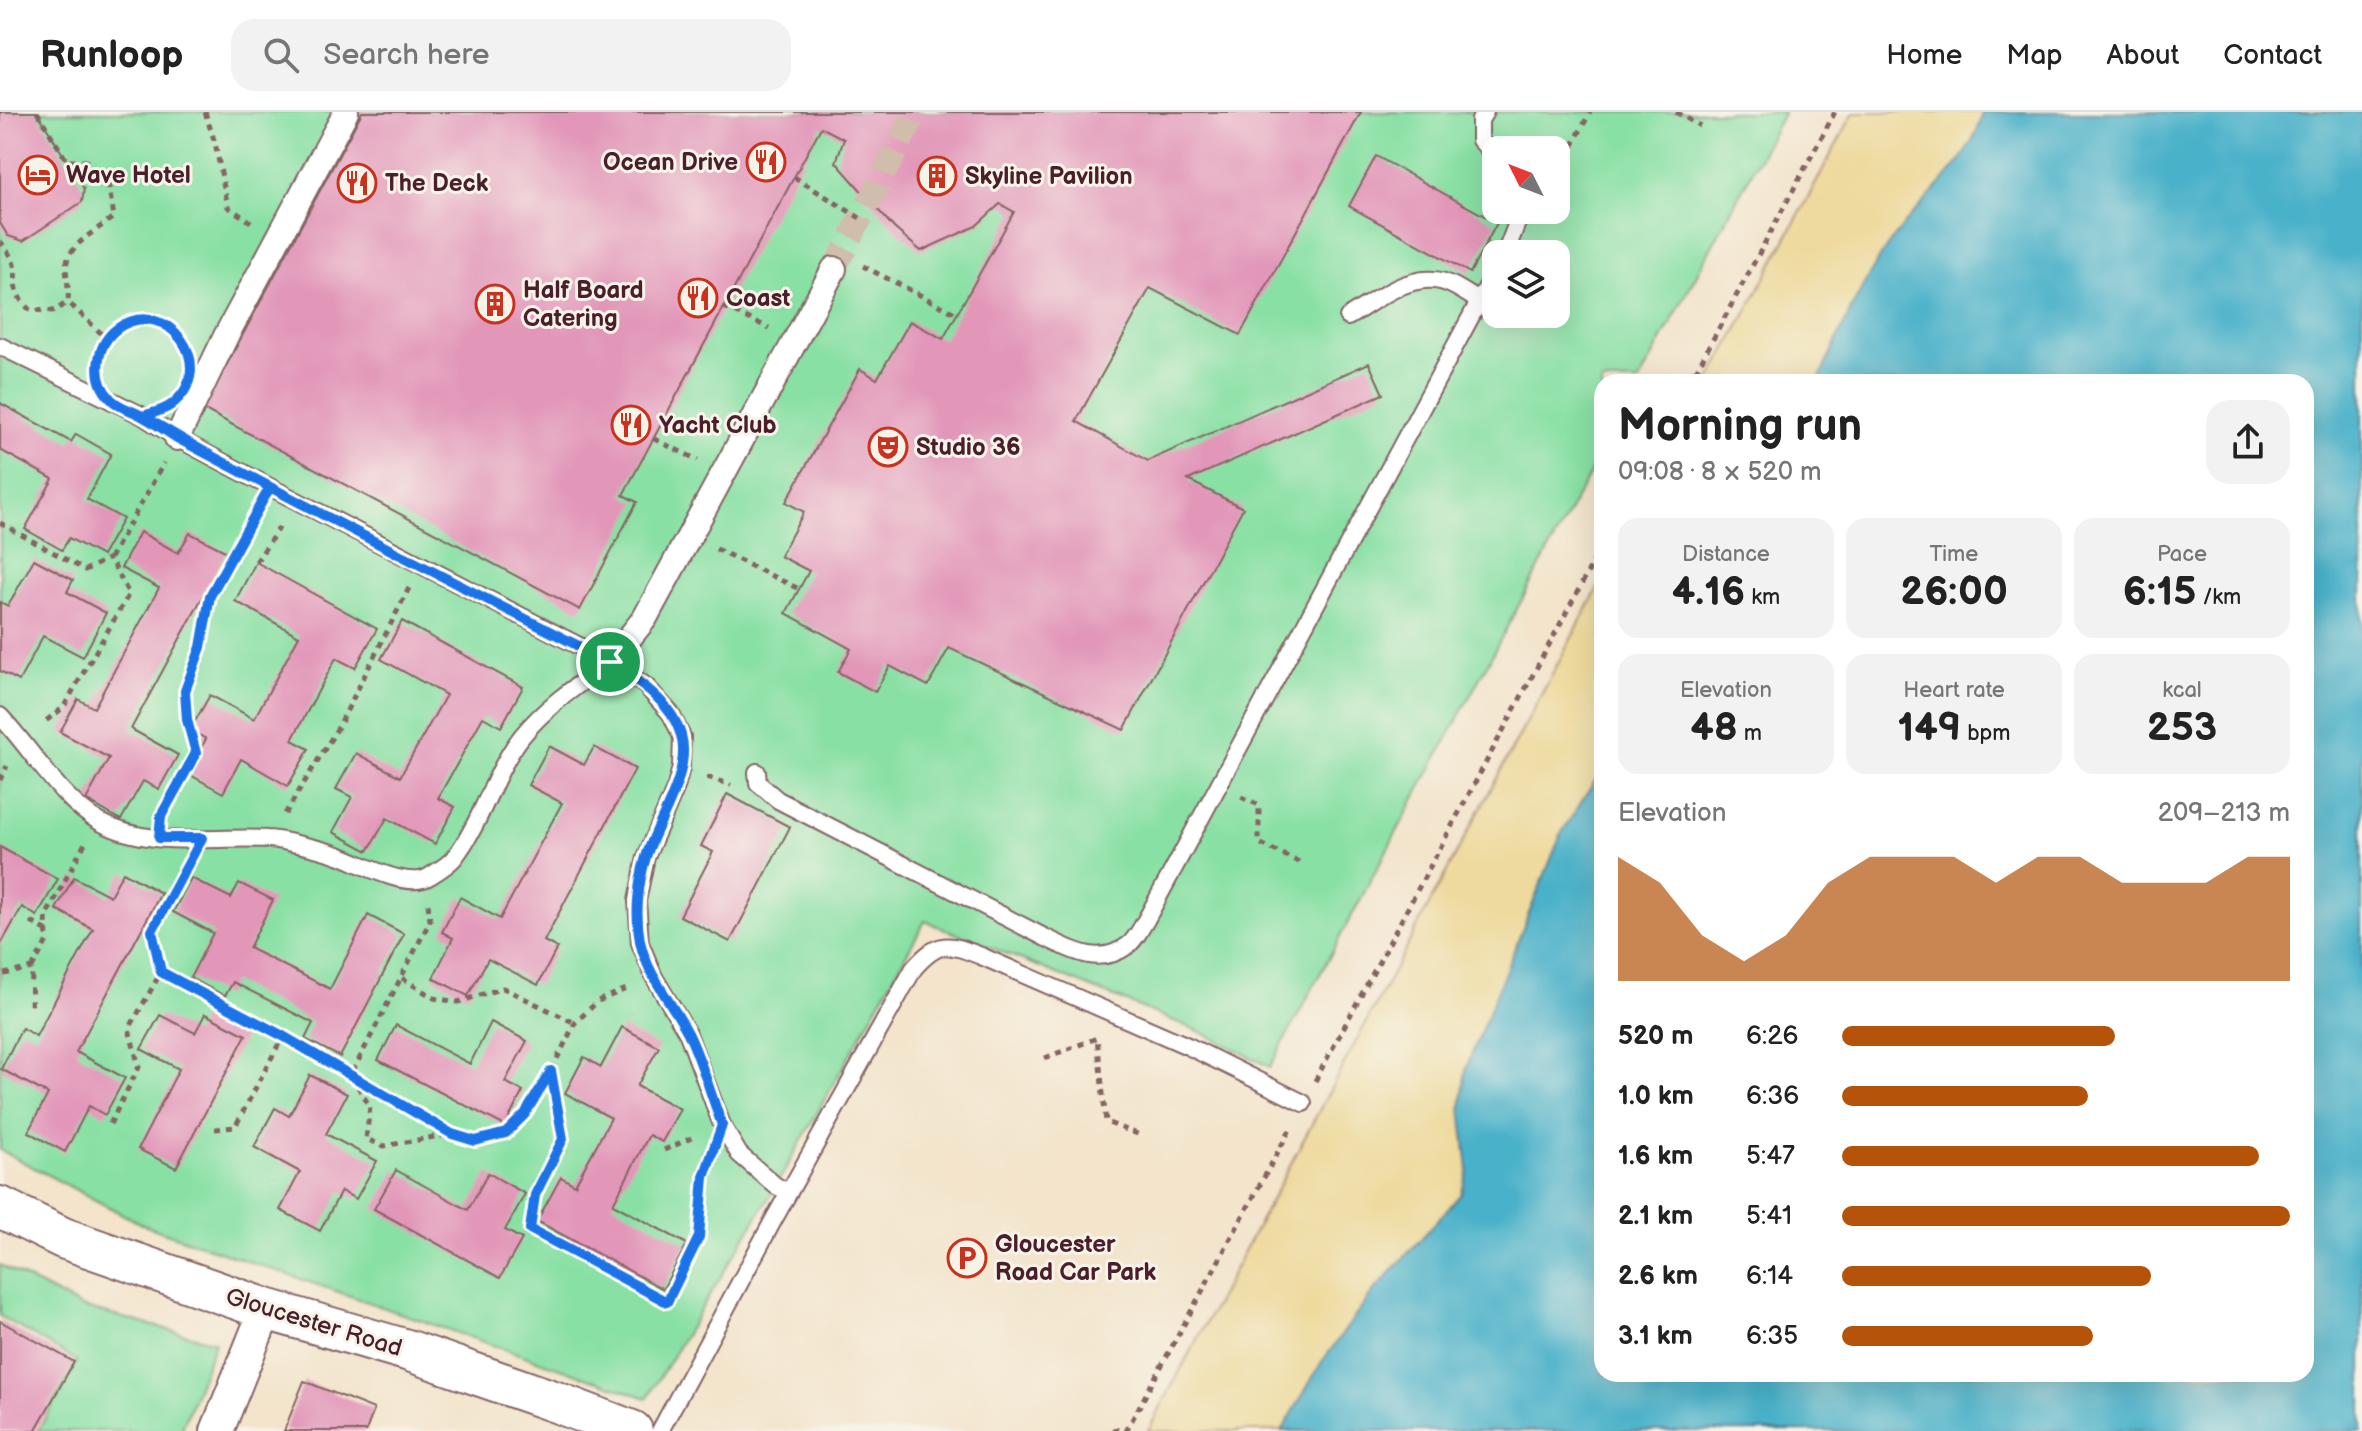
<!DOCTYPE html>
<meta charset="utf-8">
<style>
body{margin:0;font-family:"Balsamiq Sans",sans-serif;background:#f2f2f2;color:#222;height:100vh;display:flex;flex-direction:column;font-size:30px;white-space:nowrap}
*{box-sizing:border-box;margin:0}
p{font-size:26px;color:#767676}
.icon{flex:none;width:44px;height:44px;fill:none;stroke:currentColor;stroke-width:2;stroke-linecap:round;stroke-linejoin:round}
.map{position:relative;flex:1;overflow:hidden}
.sheet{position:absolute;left:1594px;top:262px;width:720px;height:1008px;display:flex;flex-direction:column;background:#fff;border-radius:24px;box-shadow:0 8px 32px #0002}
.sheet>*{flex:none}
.needle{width:52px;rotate:312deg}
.tools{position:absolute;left:1482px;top:24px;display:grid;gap:16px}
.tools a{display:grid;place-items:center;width:88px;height:88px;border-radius:16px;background:#fff;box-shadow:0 8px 32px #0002;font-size:40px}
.pin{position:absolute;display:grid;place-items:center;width:68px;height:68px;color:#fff;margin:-34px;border:4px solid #fff;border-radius:50%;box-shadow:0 2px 8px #0007}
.round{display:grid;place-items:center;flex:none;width:84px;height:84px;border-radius:24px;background:#f2f2f2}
.head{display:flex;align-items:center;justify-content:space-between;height:136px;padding:0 24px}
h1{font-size:44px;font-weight:700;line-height:60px}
.stats{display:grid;grid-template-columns:repeat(3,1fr);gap:12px;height:136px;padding:8px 24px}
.stats div{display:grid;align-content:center;border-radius:20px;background:#f2f2f2;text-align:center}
.stats b{font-size:40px;font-weight:700}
.stats small{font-size:22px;font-weight:400}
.stats p{font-size:22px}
.chart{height:224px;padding:16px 24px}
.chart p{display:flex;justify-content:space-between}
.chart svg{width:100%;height:144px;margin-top:8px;fill:#b45309;opacity:.7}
ul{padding:0 24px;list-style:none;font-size:26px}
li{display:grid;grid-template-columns:128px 96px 1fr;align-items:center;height:60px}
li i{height:20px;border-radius:10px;background:#b45309}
header{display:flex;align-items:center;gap:48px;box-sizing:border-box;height:112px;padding:0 40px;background:#fff;border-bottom:2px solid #e0e0e0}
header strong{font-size:38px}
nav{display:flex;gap:44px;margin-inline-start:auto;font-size:28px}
.search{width:560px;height:72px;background:#f2f2f2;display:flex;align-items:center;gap:20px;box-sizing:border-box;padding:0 28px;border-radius:24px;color:#767676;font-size:30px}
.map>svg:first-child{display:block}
.green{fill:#88e0a4;stroke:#698068;stroke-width:2;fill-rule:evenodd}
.sand{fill:#eeda9e;stroke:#9c7c64;stroke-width:2}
.water{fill:#4ab1c9;stroke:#4a687a;stroke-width:2}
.building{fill:#e297b9}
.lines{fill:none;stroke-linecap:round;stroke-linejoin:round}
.pedestrian-tunnel{stroke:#d1bdab;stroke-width:24;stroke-dasharray:24 12;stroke-linecap:butt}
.service-casing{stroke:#856463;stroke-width:20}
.pedestrian-casing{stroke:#856463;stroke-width:28}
.minor-casing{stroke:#856463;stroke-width:36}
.tertiary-casing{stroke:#856463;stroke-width:44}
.path{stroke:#856463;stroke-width:5;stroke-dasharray:6 6;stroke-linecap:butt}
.service{stroke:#fff;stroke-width:16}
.pedestrian{stroke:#fff;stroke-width:24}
.minor{stroke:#fff;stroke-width:32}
.tertiary{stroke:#fff;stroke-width:40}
.route-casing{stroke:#fff;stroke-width:16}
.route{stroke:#1a73e8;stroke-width:10}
.labels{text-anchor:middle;stroke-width:6;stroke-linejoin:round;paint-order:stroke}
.poi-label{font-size:24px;font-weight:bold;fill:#4a1f2b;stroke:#f7f3e8;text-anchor:start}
.street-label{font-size:24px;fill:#4a1f2b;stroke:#f7f3e8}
</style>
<header>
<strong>Runloop</strong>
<div class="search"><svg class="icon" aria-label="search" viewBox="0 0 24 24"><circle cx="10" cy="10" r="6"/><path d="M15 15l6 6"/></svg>Search here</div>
<nav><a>Home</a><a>Map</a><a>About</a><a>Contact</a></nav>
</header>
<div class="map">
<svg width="2362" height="1319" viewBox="0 0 2362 1319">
<rect width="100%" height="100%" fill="#f7f3e8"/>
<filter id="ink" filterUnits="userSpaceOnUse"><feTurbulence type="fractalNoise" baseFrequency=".0125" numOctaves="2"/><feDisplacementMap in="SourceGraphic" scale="16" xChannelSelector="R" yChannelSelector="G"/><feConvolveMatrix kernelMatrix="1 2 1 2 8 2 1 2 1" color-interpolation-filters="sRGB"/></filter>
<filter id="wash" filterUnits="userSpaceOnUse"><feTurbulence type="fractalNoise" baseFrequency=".006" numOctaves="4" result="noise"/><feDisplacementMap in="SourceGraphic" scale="32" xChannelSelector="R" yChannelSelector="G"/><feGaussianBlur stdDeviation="1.8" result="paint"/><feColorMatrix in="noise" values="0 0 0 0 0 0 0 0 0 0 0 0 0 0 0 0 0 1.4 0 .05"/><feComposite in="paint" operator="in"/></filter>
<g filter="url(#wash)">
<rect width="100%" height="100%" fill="#f3e4cb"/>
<g class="green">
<path d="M 0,0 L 1784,0 L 1639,270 L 1602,270 L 1602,339 L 1270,955 L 1199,919 L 925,809 L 776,1074 L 647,1286 L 143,1113 L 0,1038 ZM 1496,38 L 1556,38 L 1556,98 L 1496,98 ZM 1496,142 L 1556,142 L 1556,202 L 1496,202 Z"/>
<polygon points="0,1153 81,1195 215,1230 181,1319 38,1319 77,1249 0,1204"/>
</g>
<g class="sand">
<polygon points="1854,0 2313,0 2169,270 1709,270"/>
<polygon points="1602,469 1602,1262 1793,1319 1148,1319"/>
</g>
<path class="water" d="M 1983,0 L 2362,0 L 2362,1319 L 1282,1319 L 1321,1251 L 1374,1179 L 1461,1082 L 1468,1058 L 1461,996 L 1466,956 L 1562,720 L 1602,658 L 1602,1262 L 2306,1262 L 2306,270 L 1818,270 C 1840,221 1860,172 1891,129 C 1920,89 1973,49 1983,0 Z"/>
<g id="blocks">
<g class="building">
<polygon points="0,0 37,0 84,77 82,90 23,129 8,124 0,111"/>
<polygon points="362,0 1361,0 1240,223 1150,176 1076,309 1148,349 1369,251 1383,282 1188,368 1243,396 1124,618 949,536 928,574 890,554 875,580 838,560 851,537 786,501 809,459 780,444 804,400 786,390 860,257 877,267 910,209 943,227 1014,100 1000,92 976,114 921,139 894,116 836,50 844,27 821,15 623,383 637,390 580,498 203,297"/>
<polygon points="1376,44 1497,111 1470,161 1349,94"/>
<polygon points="0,291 71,330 76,322 111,342 87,387 123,407 102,444 69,426 62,438 25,417 53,367 0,338"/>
<polygon points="140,420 178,441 190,421 227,440 131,617 178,643 159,677 143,669 121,708 86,688 109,646 60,620 78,587 94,596 159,476 121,456"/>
<polygon points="34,447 73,468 67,480 106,501 83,545 43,524 19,569 0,559 0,490 8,494"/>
<polygon points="256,450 377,517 355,556 336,546 292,628 309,637 288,674 241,647 223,681 187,661 206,627 190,618 210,583 254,607 299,524 235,489"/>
<polygon points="402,509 523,575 501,615 483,605 438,686 455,695 435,732 387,706 368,739 333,720 352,685 336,677 356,641 400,665 446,583 381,547"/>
<polygon points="549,634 584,653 594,635 635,657 544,829 557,836 538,873 488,847 468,884 433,866 453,826 442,820 460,785 500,807 562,691 528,673"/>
<polygon points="727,682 790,715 730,830 680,804 713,740 701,734"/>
<polygon points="0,735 58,767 37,804 22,795 0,834"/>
<polygon points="123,760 161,781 76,940 125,966 105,1003 89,994 65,1040 28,1020 48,982 1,957 22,916 36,924 93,817 56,797 74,765 110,784"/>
<polygon points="191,766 231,786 239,771 273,788 249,836 330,877 368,803 404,822 340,945 305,927 313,911 233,870 225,884 190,866 213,821 173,800"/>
<polygon points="205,902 246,923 176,1056 138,1037 179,957 141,937 160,903 195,921"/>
<polygon points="491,910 527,929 505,970 523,979 505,1014 378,948 396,913 470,952"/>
<polygon points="622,915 659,935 637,974 680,997 662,1030 649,1023 613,1092 687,1132 663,1177 537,1109 561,1065 575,1073 611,1006 565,981 584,945 601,955"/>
<polygon points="310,963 347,982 326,1022 377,1049 356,1087 341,1079 320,1119 280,1098 300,1060 254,1035 275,996 289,1004"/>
<polygon points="396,1058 468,1098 488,1061 525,1082 505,1118 522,1127 500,1166 374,1097"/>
<polygon points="0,1209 74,1250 35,1319 0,1319"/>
<polygon points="304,1269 374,1297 366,1319 284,1319"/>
</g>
</g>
</g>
<g filter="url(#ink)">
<use href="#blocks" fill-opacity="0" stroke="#856463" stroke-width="2"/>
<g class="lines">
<polyline class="pedestrian-tunnel" points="834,157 916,0"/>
<g class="service-casing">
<g id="service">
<polyline points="1485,0 1480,8 1480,28 1496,45"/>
<polyline points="1505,142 1522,98"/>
<path d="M 1348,205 C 1373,190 1404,165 1434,168 C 1450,169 1465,181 1479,189"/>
<polyline points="0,234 143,304 177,326 270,375 610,550 646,574 671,602 682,625 681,655 676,675 646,745 637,789 640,831 654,865 688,922 722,1013 739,1042 776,1074 789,1080"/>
<path d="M 0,604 C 31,636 61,689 100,710 C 149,737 213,724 267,727 C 277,727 287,730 297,732 C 311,735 325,738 338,743 C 361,751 408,779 430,764 C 438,759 448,753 454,746 C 483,709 493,661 522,624 C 546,594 579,572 610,550"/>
<path d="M 757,660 L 758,671 L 778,688 L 1046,826 C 1073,839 1099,854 1127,834 C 1135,829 1141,816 1146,808 L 1496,158"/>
<path d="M 660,1319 L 774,1107 L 914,856 C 939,828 948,831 981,844 L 1190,935 L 1303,991"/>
</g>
</g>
<g class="pedestrian-casing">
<g id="pedestrian">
<polyline points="177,326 226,224 346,0"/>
<polyline points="610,550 645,506 834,157"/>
</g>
</g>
<g class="minor-casing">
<polyline id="minor" points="217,1319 266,1197"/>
</g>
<g class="tertiary-casing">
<polyline id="tertiary" points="0,1095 63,1126 266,1197 407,1238 556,1290 632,1319"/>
</g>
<g class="path">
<path d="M 37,0 L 67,49 L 86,49 L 108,72 L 114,104 C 98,119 66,132 66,157 C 67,168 69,179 68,190 L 107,227"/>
<polyline points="205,0 215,31 228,95 251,110"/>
<polyline points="1676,0 1700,14"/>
<polyline points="794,65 860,106"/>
<polyline points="1556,66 1590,0"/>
<path d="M 0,129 C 4,134 9,141 12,147 C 21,168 6,175 30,198 L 54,199 L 68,190"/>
<polyline points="863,154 957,202"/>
<polyline points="724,195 769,216"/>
<path d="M 148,208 C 186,217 208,258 176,288 C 167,297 155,300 143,304 C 131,298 118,296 109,286 C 91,265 96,232 117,217 C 127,210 137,209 148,208 Z"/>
<polyline points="1690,270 1835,0"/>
<polyline points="654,327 698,348"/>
<polyline points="0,411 85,458 110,446 129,482 63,596 43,611"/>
<polyline points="716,437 799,477"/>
<polyline points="110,446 164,351"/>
<polyline points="256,450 282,411"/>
<polyline points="707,665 731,673"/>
<polyline points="0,668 7,654"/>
<polyline points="1241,685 1259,693 1259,731 1303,752"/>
<polyline points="164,699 196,641 187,608 185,579 201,535 210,484 257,397"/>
<polyline points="285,702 340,612 409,476"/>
<polyline points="428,792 430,809 351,963 370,995 366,1027 384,1034 451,1022"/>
<polyline points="31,810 48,819"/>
<polyline points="32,856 47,829 46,804 85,731"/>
<polyline points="161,860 283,924 452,1022 475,1029 506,1021 525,1002 551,959 575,911 598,889 631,875"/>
<polyline points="4,862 32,856 31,899"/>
<polyline points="402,866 434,886 458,890 503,876 575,911"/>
<polyline points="1045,946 1097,926 1106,1010 1143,1024"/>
<polyline points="551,959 563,1027 535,1083 530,1117 667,1190 699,1125 704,1065 710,1047"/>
<polyline points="1315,969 1602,434"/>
<polyline points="110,1012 139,955 129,917 161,860 152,819 186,756"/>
<polyline points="215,1017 235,1015 283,924"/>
<polyline points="664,1038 696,1024"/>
<polyline points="1113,1319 1128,1315"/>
<polyline points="1126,1319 1292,1014"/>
</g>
<use href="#service" class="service"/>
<use href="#pedestrian" class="pedestrian"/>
<use href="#minor" class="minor"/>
<use href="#tertiary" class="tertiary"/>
</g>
</g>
<g class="lines" filter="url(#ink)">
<g class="route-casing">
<path id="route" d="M 610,550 C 480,484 350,418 221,349 C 194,335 168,318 142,304 C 132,298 117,295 110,286 C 91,266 96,232 118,216 C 167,182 221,256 171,293 C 163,299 152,301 143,304 L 177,326 L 270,375 L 210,484 L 201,535 L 185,579 L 187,608 L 196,641 L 161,704 L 159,726 L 202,726 L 152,819 L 161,860 L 283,924 L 452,1022 L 475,1029 L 506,1021 L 525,1002 L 551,959 L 563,1027 L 535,1083 L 530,1117 L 667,1190 L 699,1125 L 704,1065 L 722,1013 C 711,983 702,950 688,921 C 672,891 647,863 640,829 C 635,802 638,771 646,745 C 657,710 692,661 681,623 C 671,589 637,568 610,550"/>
</g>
<use href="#route" class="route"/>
</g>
<defs>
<g id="restaurant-ring" transform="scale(2)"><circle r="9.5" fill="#f7f3e8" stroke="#c8321e" stroke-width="1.5"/><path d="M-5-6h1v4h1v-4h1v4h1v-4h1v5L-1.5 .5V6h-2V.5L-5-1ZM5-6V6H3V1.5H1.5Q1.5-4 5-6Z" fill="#c8321e"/></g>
<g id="hotel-ring" transform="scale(2)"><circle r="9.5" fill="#f7f3e8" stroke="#c8321e" stroke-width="1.5"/><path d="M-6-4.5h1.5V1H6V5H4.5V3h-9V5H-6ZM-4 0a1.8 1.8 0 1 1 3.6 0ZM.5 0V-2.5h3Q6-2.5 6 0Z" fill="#c8321e"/></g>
<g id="building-ring" transform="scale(2)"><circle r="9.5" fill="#f7f3e8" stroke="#c8321e" stroke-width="1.5"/><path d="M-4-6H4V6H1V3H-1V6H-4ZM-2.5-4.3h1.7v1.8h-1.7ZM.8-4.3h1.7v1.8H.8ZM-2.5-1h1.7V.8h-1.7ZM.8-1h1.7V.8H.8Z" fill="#c8321e"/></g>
<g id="theatre-ring" transform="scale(2)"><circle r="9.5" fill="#f7f3e8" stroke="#c8321e" stroke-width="1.5"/><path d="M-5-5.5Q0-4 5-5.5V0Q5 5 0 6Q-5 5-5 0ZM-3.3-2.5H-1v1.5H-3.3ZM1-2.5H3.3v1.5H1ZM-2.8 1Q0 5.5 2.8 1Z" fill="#c8321e"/></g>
<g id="parking-ring" transform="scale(2)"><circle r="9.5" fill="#f7f3e8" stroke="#c8321e" stroke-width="1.5"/><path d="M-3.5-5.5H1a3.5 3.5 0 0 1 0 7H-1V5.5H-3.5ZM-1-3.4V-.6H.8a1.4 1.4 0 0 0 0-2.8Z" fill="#c8321e"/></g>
</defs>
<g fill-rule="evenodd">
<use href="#restaurant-ring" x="766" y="50"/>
<use href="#hotel-ring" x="38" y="63"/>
<use href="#building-ring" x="937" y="64"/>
<use href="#restaurant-ring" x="357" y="71"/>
<use href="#restaurant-ring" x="698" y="186"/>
<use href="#building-ring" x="495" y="192"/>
<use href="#restaurant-ring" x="631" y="313"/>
<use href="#theatre-ring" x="888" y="335"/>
<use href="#parking-ring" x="967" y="1146"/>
</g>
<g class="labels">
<g class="poi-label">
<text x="738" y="58" text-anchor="end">Ocean Drive</text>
<text x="66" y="71">Wave Hotel</text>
<text x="965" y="72">Skyline Pavilion</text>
<text x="385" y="79">The Deck</text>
<text x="523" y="186">Half Board<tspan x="523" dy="28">Catering</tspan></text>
<text x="726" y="194">Coast</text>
<text x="659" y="321">Yacht Club</text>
<text x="916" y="343">Studio 36</text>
<text x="995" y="1140">Gloucester<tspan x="995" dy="28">Road Car Park</tspan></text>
</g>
<g class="street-label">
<text transform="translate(314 1210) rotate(17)" y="8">Gloucester Road</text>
</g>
</g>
</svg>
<div class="tools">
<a><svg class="needle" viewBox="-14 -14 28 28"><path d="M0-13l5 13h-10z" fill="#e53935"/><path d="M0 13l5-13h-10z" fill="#767676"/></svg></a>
<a><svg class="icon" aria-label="layers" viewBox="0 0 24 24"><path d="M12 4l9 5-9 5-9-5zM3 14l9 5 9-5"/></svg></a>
</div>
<div class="pin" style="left:610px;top:550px;background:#1e9e55"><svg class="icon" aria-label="arrive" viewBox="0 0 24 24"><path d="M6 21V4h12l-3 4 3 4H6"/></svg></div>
<section class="sheet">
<div class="head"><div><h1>Morning run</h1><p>09:08 · 8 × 520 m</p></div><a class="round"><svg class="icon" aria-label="share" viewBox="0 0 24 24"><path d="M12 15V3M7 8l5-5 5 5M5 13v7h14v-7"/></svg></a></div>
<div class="stats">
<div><p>Distance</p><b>4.16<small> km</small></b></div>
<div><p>Time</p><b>26:00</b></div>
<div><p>Pace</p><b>6:15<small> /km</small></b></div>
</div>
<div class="stats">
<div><p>Elevation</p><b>48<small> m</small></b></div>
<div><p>Heart rate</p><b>149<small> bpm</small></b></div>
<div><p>kcal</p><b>253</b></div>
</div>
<div class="chart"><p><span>Elevation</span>209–213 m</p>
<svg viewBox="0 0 160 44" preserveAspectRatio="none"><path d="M0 44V6L10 14L20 30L30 38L40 30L50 14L60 6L70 6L80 6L90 14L100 6L110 6L120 14L130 14L140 14L150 6L160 6V44z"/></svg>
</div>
<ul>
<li><b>520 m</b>6:26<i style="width:61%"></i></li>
<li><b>1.0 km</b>6:36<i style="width:55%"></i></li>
<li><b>1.6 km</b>5:47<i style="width:93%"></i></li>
<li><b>2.1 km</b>5:41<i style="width:100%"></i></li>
<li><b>2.6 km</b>6:14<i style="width:69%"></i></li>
<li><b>3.1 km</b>6:35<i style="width:56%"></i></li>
</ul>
</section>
</div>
